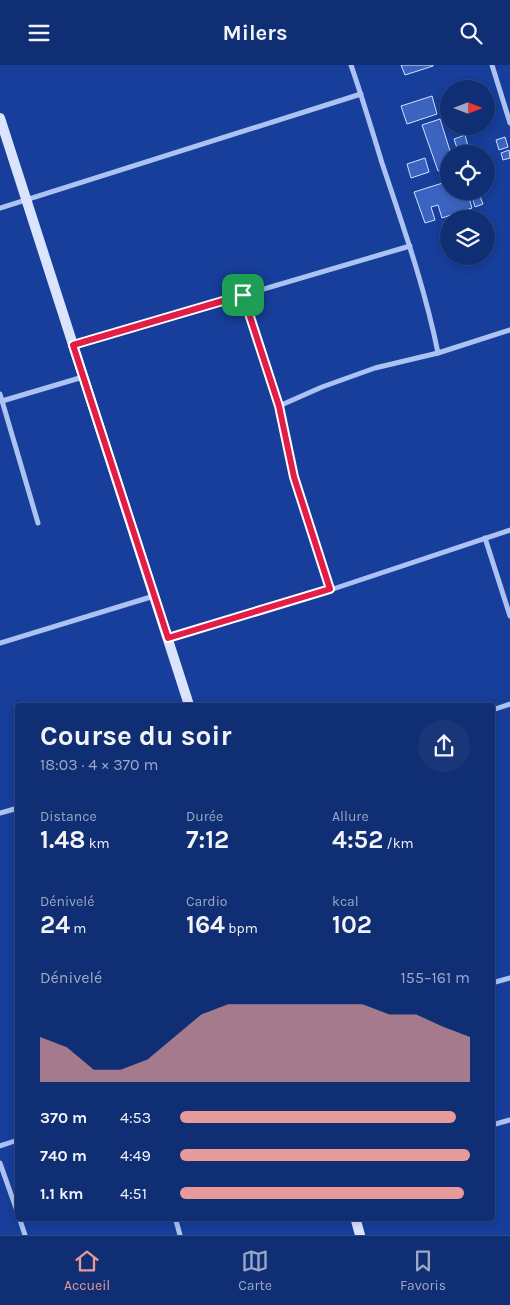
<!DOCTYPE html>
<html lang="fr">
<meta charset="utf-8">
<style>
body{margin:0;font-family:Karla,sans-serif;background:#193679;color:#f1f3f6;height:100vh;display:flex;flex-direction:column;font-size:19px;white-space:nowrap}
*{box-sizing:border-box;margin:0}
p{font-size:16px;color:#9ca8c5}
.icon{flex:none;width:28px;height:28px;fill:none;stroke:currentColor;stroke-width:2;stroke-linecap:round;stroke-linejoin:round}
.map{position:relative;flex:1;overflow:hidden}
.side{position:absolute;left:15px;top:638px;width:480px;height:518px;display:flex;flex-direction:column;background:#102e74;border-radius:5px;box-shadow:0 2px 8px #0003,0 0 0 1px #304a86}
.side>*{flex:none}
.needle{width:32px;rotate:90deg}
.buttons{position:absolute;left:440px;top:15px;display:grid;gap:10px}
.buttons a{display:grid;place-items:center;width:55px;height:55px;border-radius:50%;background:#102e74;box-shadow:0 2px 8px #0003,0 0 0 1px #304a86;font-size:25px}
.pin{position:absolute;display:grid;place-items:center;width:42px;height:42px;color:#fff;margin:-21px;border-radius:10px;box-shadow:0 2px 8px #0006}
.round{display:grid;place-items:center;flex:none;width:52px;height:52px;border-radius:26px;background:#193679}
.headline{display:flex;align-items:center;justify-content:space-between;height:85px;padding:0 25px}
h1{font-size:28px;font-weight:700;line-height:38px}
.stats{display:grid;grid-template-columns:repeat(3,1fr);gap:8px;height:85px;padding:5px 25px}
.stats div{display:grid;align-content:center}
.stats b{font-size:25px;font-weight:700}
.stats small{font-size:14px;font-weight:400}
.stats p{font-size:14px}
.chart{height:140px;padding:10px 25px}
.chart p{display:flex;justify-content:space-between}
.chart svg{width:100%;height:90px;margin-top:5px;fill:#e69b98;opacity:.7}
ul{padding:0 25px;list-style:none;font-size:16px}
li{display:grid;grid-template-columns:80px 60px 1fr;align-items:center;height:38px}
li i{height:12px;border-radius:6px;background:#e69b98}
header{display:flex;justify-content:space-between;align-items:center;height:65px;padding:0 25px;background:#102e74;font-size:22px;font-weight:700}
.tab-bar{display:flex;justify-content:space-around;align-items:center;height:70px;border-top:1px solid #304a86;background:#102e74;font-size:14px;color:#9ca8c5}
.tab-bar a{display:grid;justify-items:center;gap:2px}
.tab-bar .active{color:#e69b98}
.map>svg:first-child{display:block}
.building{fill:#3a64c0;stroke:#d3e0fd}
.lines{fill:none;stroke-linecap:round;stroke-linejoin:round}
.street{stroke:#abc2f2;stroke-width:5}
.secondary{stroke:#dae4fc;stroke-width:10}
.route-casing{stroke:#fff;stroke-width:10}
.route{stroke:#e11d48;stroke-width:6}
</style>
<header><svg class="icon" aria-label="menu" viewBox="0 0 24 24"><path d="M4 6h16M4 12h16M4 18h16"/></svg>Milers<svg class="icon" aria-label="search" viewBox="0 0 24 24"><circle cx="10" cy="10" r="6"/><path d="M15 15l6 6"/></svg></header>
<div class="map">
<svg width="510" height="1170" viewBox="0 0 510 1170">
<rect width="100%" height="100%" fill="#163e9a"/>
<g class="building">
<polygon points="401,0 433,0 433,1 405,10"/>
<polygon points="432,31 437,49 407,59 401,41"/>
<polygon points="440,54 451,89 449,89 449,103 438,106 422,60"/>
<polygon points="465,70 470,89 459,89 454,74"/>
<polygon points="505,72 508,82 499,85 496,75"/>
<polygon points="509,85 510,93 503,95 501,88"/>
<polygon points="425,93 429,107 411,113 407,99"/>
<polygon points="449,116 449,126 467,126 472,143 442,153 438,140 431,142 435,155 425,158 414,127"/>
<polygon points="478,126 483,139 475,142 471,128"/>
</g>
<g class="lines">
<g class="street">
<path d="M 351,0 C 362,32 372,65 382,98 C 403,161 425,223 438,288"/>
<polyline points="492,0 510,58"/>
<polyline points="0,143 361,29"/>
<polyline points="243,230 279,341 294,412 330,525"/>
<polyline points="73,280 410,181"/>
<polyline points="0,329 38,458"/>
<polyline points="2,336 83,312"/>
<polyline points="279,341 322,322 375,303 438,288 510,265"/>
<polyline points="485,473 510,551"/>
<polyline points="168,573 330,525 510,465"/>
<polyline points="0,578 154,531"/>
<polyline points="492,645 510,639"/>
<polyline points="0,748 18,743"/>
<polyline points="492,918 510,913"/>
<polyline points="492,1060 510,1055"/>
<polyline points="0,1081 18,1075"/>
<polyline points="0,1098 18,1149"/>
<polyline points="19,1152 25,1170"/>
<polyline points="175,1152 180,1170"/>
</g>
<g class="secondary">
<polyline points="0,53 189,640"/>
<polyline points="355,1152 360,1170"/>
</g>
</g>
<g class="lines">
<g class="route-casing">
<polygon id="route" points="243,230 279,341 294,412 330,524 168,573 73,280"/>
</g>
<use href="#route" class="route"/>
</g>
</svg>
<div class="buttons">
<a><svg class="needle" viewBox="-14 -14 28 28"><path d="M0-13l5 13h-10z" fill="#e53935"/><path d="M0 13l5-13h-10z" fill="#9ca8c5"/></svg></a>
<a><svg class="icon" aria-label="locate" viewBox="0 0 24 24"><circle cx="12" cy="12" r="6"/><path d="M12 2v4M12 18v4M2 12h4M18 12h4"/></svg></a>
<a><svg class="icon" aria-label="layers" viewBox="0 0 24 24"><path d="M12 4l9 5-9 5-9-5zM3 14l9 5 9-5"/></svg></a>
</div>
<div class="pin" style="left:243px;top:230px;background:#1e9e55"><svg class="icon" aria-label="arrive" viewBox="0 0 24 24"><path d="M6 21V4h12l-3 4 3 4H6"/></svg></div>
<section class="side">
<div class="headline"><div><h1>Course du soir</h1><p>18:03 · 4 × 370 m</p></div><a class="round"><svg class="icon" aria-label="share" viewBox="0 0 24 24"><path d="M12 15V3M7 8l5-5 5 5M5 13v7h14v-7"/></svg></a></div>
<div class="stats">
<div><p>Distance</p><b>1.48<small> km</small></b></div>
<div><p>Durée</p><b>7:12</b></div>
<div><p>Allure</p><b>4:52<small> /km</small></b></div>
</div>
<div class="stats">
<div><p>Dénivelé</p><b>24<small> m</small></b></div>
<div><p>Cardio</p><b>164<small> bpm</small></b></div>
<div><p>kcal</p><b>102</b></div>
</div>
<div class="chart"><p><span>Dénivelé</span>155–161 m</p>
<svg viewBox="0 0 160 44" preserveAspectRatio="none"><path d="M0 44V22L10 27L20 38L30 38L40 33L50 22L60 11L70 6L80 6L90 6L100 6L110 6L120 6L130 11L140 11L150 17L160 22V44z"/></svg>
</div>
<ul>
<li><b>370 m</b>4:53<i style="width:95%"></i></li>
<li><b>740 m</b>4:49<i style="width:100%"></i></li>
<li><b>1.1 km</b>4:51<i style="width:98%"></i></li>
</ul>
</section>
</div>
<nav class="tab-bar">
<a class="active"><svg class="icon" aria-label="home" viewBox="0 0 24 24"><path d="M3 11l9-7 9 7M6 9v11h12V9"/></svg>Accueil</a>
<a><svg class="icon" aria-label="map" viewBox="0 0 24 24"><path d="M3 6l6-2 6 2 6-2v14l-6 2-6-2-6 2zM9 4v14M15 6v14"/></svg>Carte</a>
<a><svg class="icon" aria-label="saved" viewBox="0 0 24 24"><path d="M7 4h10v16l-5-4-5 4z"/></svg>Favoris</a>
</nav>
